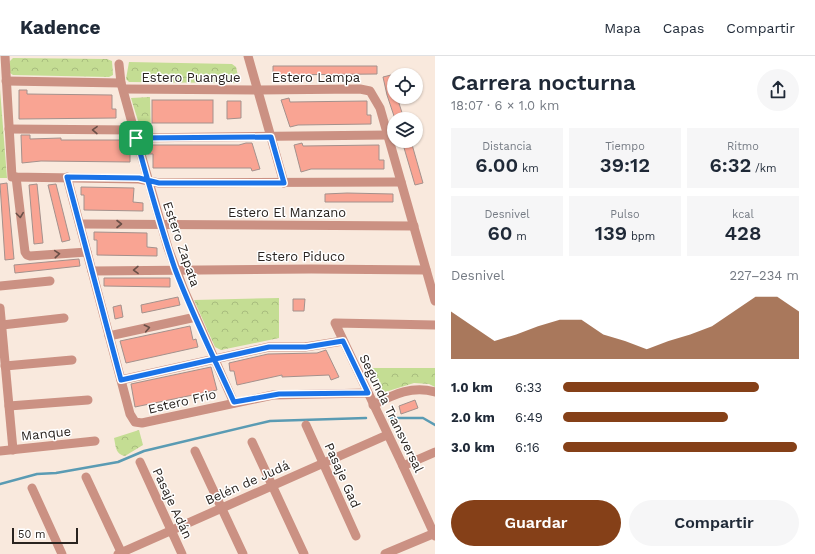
<!DOCTYPE html>
<html lang="es">
<meta charset="utf-8">
<style>
body{margin:0;font-family:"Work Sans",sans-serif;background:#f6f6f7;color:#1f2937;height:100vh;display:flex;flex-direction:column;font-size:15px;white-space:nowrap}
*{box-sizing:border-box;margin:0}
p{font-size:13px;color:#747a83}
.icon{flex:none;width:22px;height:22px;fill:none;stroke:currentColor;stroke-width:2;stroke-linecap:round;stroke-linejoin:round}
.map{position:relative;flex:1;overflow:hidden}
.panel{display:flex;flex-direction:column;background:#fff;width:380px}
.panel>*{flex:none}
.fabs{position:absolute;left:387px;top:12px;display:grid;gap:8px}
.fabs a{display:grid;place-items:center;width:36px;height:36px;border-radius:50%;background:#fff;box-shadow:0 1px 3px #0004;font-size:20px}
.scale{position:absolute;left:12px;bottom:10px;width:66px;box-sizing:border-box;padding-left:4px;border:2px solid #29231f;border-top:0;font-size:11px;line-height:14px;white-space:nowrap;color:#29231f;-webkit-text-stroke:3px #fff;paint-order:stroke}
.pin{position:absolute;display:grid;place-items:center;width:34px;height:34px;color:#fff;margin:-17px;border-radius:8px;box-shadow:0 2px 6px #0006}
.round{display:grid;place-items:center;flex:none;width:42px;height:42px;border-radius:21px;background:#f6f6f7}
.headline{display:flex;align-items:center;justify-content:space-between;height:68px;padding:0 16px}
h1{font-size:22px;font-weight:600;line-height:30px}
.stats{display:grid;grid-template-columns:repeat(3,1fr);gap:6px;height:68px;padding:4px 16px}
.stats div{display:grid;align-content:center;border-radius:0px;background:#f6f6f7;text-align:center}
.stats b{font-size:20px;font-weight:600}
.stats small{font-size:11px;font-weight:400}
.stats p{font-size:11px}
.chart{height:112px;padding:8px 16px}
.chart p{display:flex;justify-content:space-between}
.chart svg{width:100%;height:72px;margin-top:4px;fill:#854018;opacity:.7}
.cta{display:flex;gap:8px;margin-top:auto;padding:8px 16px}
.cta a{flex:1;height:46px;border-radius:24px;background:#854018;color:#fff;font-size:16px;font-weight:600;line-height:46px;text-align:center}
.cta a+a{background:#f6f6f7;color:#1f2937}
ul{padding:0 16px;list-style:none;font-size:13px}
li{display:grid;grid-template-columns:64px 48px 1fr;align-items:center;height:30px}
li i{height:10px;border-radius:5px;background:#854018}
header{display:flex;align-items:center;gap:24px;box-sizing:border-box;height:56px;padding:0 20px;background:#fff;border-bottom:1px solid #e0e1e3}
header strong{font-size:19px}
nav{display:flex;gap:22px;margin-inline-start:auto;font-size:14px}
main{display:flex;flex:1;min-height:0}
.map>svg:first-child{display:block}
.park{fill:url(#park-crowns)}
.lines{fill:none;stroke-linecap:round;stroke-linejoin:round}
.stream{stroke:#5a9bb3;stroke-width:2.5}
.building{fill:#f9a493;stroke:#a4918c}
.minor{stroke:#cb9183;stroke-width:9}
.oneway{stroke:#6a4f47}
.route-casing{stroke:#fff;stroke-width:8}
.route{stroke:#1a73e8;stroke-width:5}
.labels{text-anchor:middle;stroke-width:3;stroke-linejoin:round;paint-order:stroke}
.street-label{font-size:13px;fill:#29231f;stroke:#fff}
</style>
<header>
<strong>Kadence</strong>
<nav><a>Mapa</a><a>Capas</a><a>Compartir</a></nav>
</header>
<main>
<div class="map">
<svg width="435" height="498" viewBox="0 0 435 498">
<defs>
<pattern id="park-crowns" width="20" height="18" patternUnits="userSpaceOnUse"><rect width="20" height="18" fill="#c4dd93"/><path d="M2 6a3 3 0 1 1 6 0M12 15a3 3 0 1 1 6 0" fill="none" stroke="#a8bd7e"/></pattern>
</defs>
<rect width="100%" height="100%" fill="#f9e9dd"/>
<g class="park">
<polygon points="13,2 107,3 112,5 113,19 109,21 13,19 10,17 10,5"/>
<polygon points="129,6 232,8 236,11 239,24 237,27 129,26 126,23"/>
<polygon points="0,33 7,122 0,122"/>
<polygon points="150,41 151,76 142,78 131,42"/>
<polygon points="279,242 279,282 221,294 215,291 194,244"/>
<polygon points="369,312 435,312 435,331 429,328 414,327 382,337 378,332"/>
<path d="M 139,374 L 143,389 L 125,400 C 115,398 116,390 114,382 Z"/>
</g>
<g class="lines">
<g class="stream">
<polyline points="391,362 423,362 435,369"/>
<polyline points="0,428 37,418 56,417 118,406 144,395 270,365 366,362"/>
</g>
</g>
<g class="building">
<polygon points="273,10 377,10 377,18 273,19"/>
<polygon points="391,19 394,31 394,41 397,41 404,63 395,63 387,39 383,21"/>
<polygon points="19,34 27,34 27,38 112,39 112,53 116,53 116,62 19,63"/>
<polygon points="289,42 290,46 367,45 367,59 371,59 371,68 298,69 290,71 281,44"/>
<rect x="152" y="44" width="61" height="23"/>
<polygon points="227,45 241,45 241,62 227,63"/>
<polygon points="21,79 30,79 30,83 61,82 61,84 126,84 126,98 130,98 130,106 41,105 22,107"/>
<polygon points="402,85 411,85 423,127 415,129"/>
<polygon points="246,87 252,87 260,113 252,115 251,112 153,112 153,98 148,98 148,89 239,89"/>
<polygon points="302,87 303,90 379,89 379,104 384,104 384,113 311,113 301,116 294,89"/>
<polygon points="7,127 14,203 5,204 0,128"/>
<polygon points="37,128 43,187 34,188 29,129"/>
<polygon points="56,128 70,184 62,186 48,129"/>
<polygon points="81,131 134,132 133,146 143,147 143,155 84,154 84,139 81,139"/>
<polygon points="347,137 393,138 393,146 325,146 325,138"/>
<polygon points="94,176 147,177 147,191 157,192 157,200 97,199 97,184 94,184"/>
<polygon points="79,203 80,210 15,217 14,209"/>
<polygon points="104,222 170,222 170,231 104,230"/>
<polygon points="178,241 180,249 142,257 141,249"/>
<polygon points="293,243 305,243 304,255 293,255"/>
<polygon points="121,249 123,261 115,263 113,251"/>
<polygon points="190,270 193,284 196,283 198,291 126,307 120,285"/>
<polygon points="326,294 339,321 331,324 329,319 282,321 282,319 237,329 234,315 230,315 229,307 268,298 317,297"/>
<polygon points="211,311 217,334 135,351 131,328"/>
<polygon points="415,344 418,352 401,358 399,350"/>
</g>
<g class="lines">
<g class="minor">
<polyline points="5,0 12,121 139,123 159,127 401,126"/>
<polyline points="248,0 284,127"/>
<polyline points="119,8 121,27 134,74 168,192 184,234 234,347"/>
<polyline points="6,25 121,27"/>
<polyline points="124,33 258,34 360,33 370,35 380,52 435,245"/>
<polyline points="9,73 134,74"/>
<polyline points="136,82 388,79"/>
<polyline points="16,121 25,196 27,199 30,200 87,196"/>
<polyline points="67,121 130,358 135,366 142,367 273,339 367,337"/>
<polyline points="80,168 414,170"/>
<polyline points="92,215 311,213 426,214"/>
<polyline points="0,230 50,225"/>
<polyline points="0,252 13,394"/>
<polyline points="2,269 64,262"/>
<polyline points="435,269 335,267 403,410 435,480"/>
<polyline points="109,280 196,261"/>
<polyline points="5,310 72,304"/>
<polyline points="121,324 269,291 305,291 343,285"/>
<path d="M 373,349 C 393,339 412,329 435,336"/>
<polyline points="9,350 88,344"/>
<polyline points="306,369 356,480"/>
<polyline points="252,386 304,498"/>
<polyline points="0,395 95,385"/>
<polyline points="195,395 243,498"/>
<polyline points="140,406 182,498"/>
<polyline points="403,410 435,396"/>
<polyline points="86,421 122,498"/>
<polyline points="32,432 62,498"/>
<polyline points="118,498 387,379"/>
<polyline points="385,498 435,477"/>
</g>
</g>
<defs><path id="oneway-chevron" d="M-2-3.5L2.5 0L-2 3.5" fill="none" stroke-width="1.6" stroke-linecap="round" stroke-linejoin="round"/></defs>
<g class="oneway">
<use href="#oneway-chevron" transform="translate(95 74) rotate(-179)"/>
<use href="#oneway-chevron" transform="translate(20 159) rotate(83)"/>
<use href="#oneway-chevron" transform="translate(119 168)"/>
<use href="#oneway-chevron" transform="translate(57 198) rotate(-5)"/>
<use href="#oneway-chevron" transform="translate(136 214) rotate(179)"/>
<use href="#oneway-chevron" transform="translate(147 272) rotate(-12)"/>
</g>
<g class="lines">
<g class="route-casing">
<path id="route" d="M 136,82 C 148,125 160,170 175,213 C 192,258 214,302 234,346 L 279,338 L 368,337 L 343,285 L 306,291 L 269,291 L 121,324 L 67,121 L 139,122 L 159,127 L 284,127 L 271,81 L 136,82"/>
</g>
<use href="#route" class="route"/>
</g>
<g class="labels">
<g class="street-label">
<text x="191" y="26">Estero Puangue</text>
<text x="316" y="26">Estero Lampa</text>
<text x="287" y="161">Estero El Manzano</text>
<text transform="translate(182 188) rotate(71)" y="5">Estero Zapata</text>
<text x="301" y="205">Estero Piduco</text>
<text transform="translate(182 345) rotate(-13)" y="5">Estero Frio</text>
<text transform="translate(392 357) rotate(64)" y="5">Segunda Transversal</text>
<text transform="translate(46 377) rotate(-6)" y="5">Manque</text>
<text transform="translate(343 419) rotate(66)" y="5">Pasaje Gad</text>
<text transform="translate(247 426) rotate(-24)" y="5">Belén de Judá</text>
<text transform="translate(173 447) rotate(65)" y="5">Pasaje Adán</text>
</g>
</g>
</svg>
<div class="fabs">
<a><svg class="icon" aria-label="locate" viewBox="0 0 24 24"><circle cx="12" cy="12" r="6"/><path d="M12 2v4M12 18v4M2 12h4M18 12h4"/></svg></a>
<a><svg class="icon" aria-label="layers" viewBox="0 0 24 24"><path d="M12 4l9 5-9 5-9-5zM3 14l9 5 9-5"/></svg></a>
</div>
<div class="scale">50 m</div>
<div class="pin" style="left:136px;top:82px;background:#1e9e55"><svg class="icon" aria-label="arrive" viewBox="0 0 24 24"><path d="M6 21V4h12l-3 4 3 4H6"/></svg></div>
</div>
<section class="panel">
<div class="headline"><div><h1>Carrera nocturna</h1><p>18:07 · 6 × 1.0 km</p></div><a class="round"><svg class="icon" aria-label="share" viewBox="0 0 24 24"><path d="M12 15V3M7 8l5-5 5 5M5 13v7h14v-7"/></svg></a></div>
<div class="stats">
<div><p>Distancia</p><b>6.00<small> km</small></b></div>
<div><p>Tiempo</p><b>39:12</b></div>
<div><p>Ritmo</p><b>6:32<small> /km</small></b></div>
</div>
<div class="stats">
<div><p>Desnivel</p><b>60<small> m</small></b></div>
<div><p>Pulso</p><b>139<small> bpm</small></b></div>
<div><p>kcal</p><b>428</b></div>
</div>
<div class="chart"><p><span>Desnivel</span>227–234 m</p>
<svg viewBox="0 0 160 44" preserveAspectRatio="none"><path d="M0 44V15L10 24L20 33L30 29L40 24L50 20L60 20L70 29L80 33L90 38L100 33L110 29L120 24L130 15L140 6L150 6L160 15V44z"/></svg>
</div>
<ul>
<li><b>1.0 km</b>6:33<i style="width:83%"></i></li>
<li><b>2.0 km</b>6:49<i style="width:70%"></i></li>
<li><b>3.0 km</b>6:16<i style="width:99%"></i></li>
</ul>
<div class="cta"><a>Guardar</a><a>Compartir</a></div>
</section>
</main>
